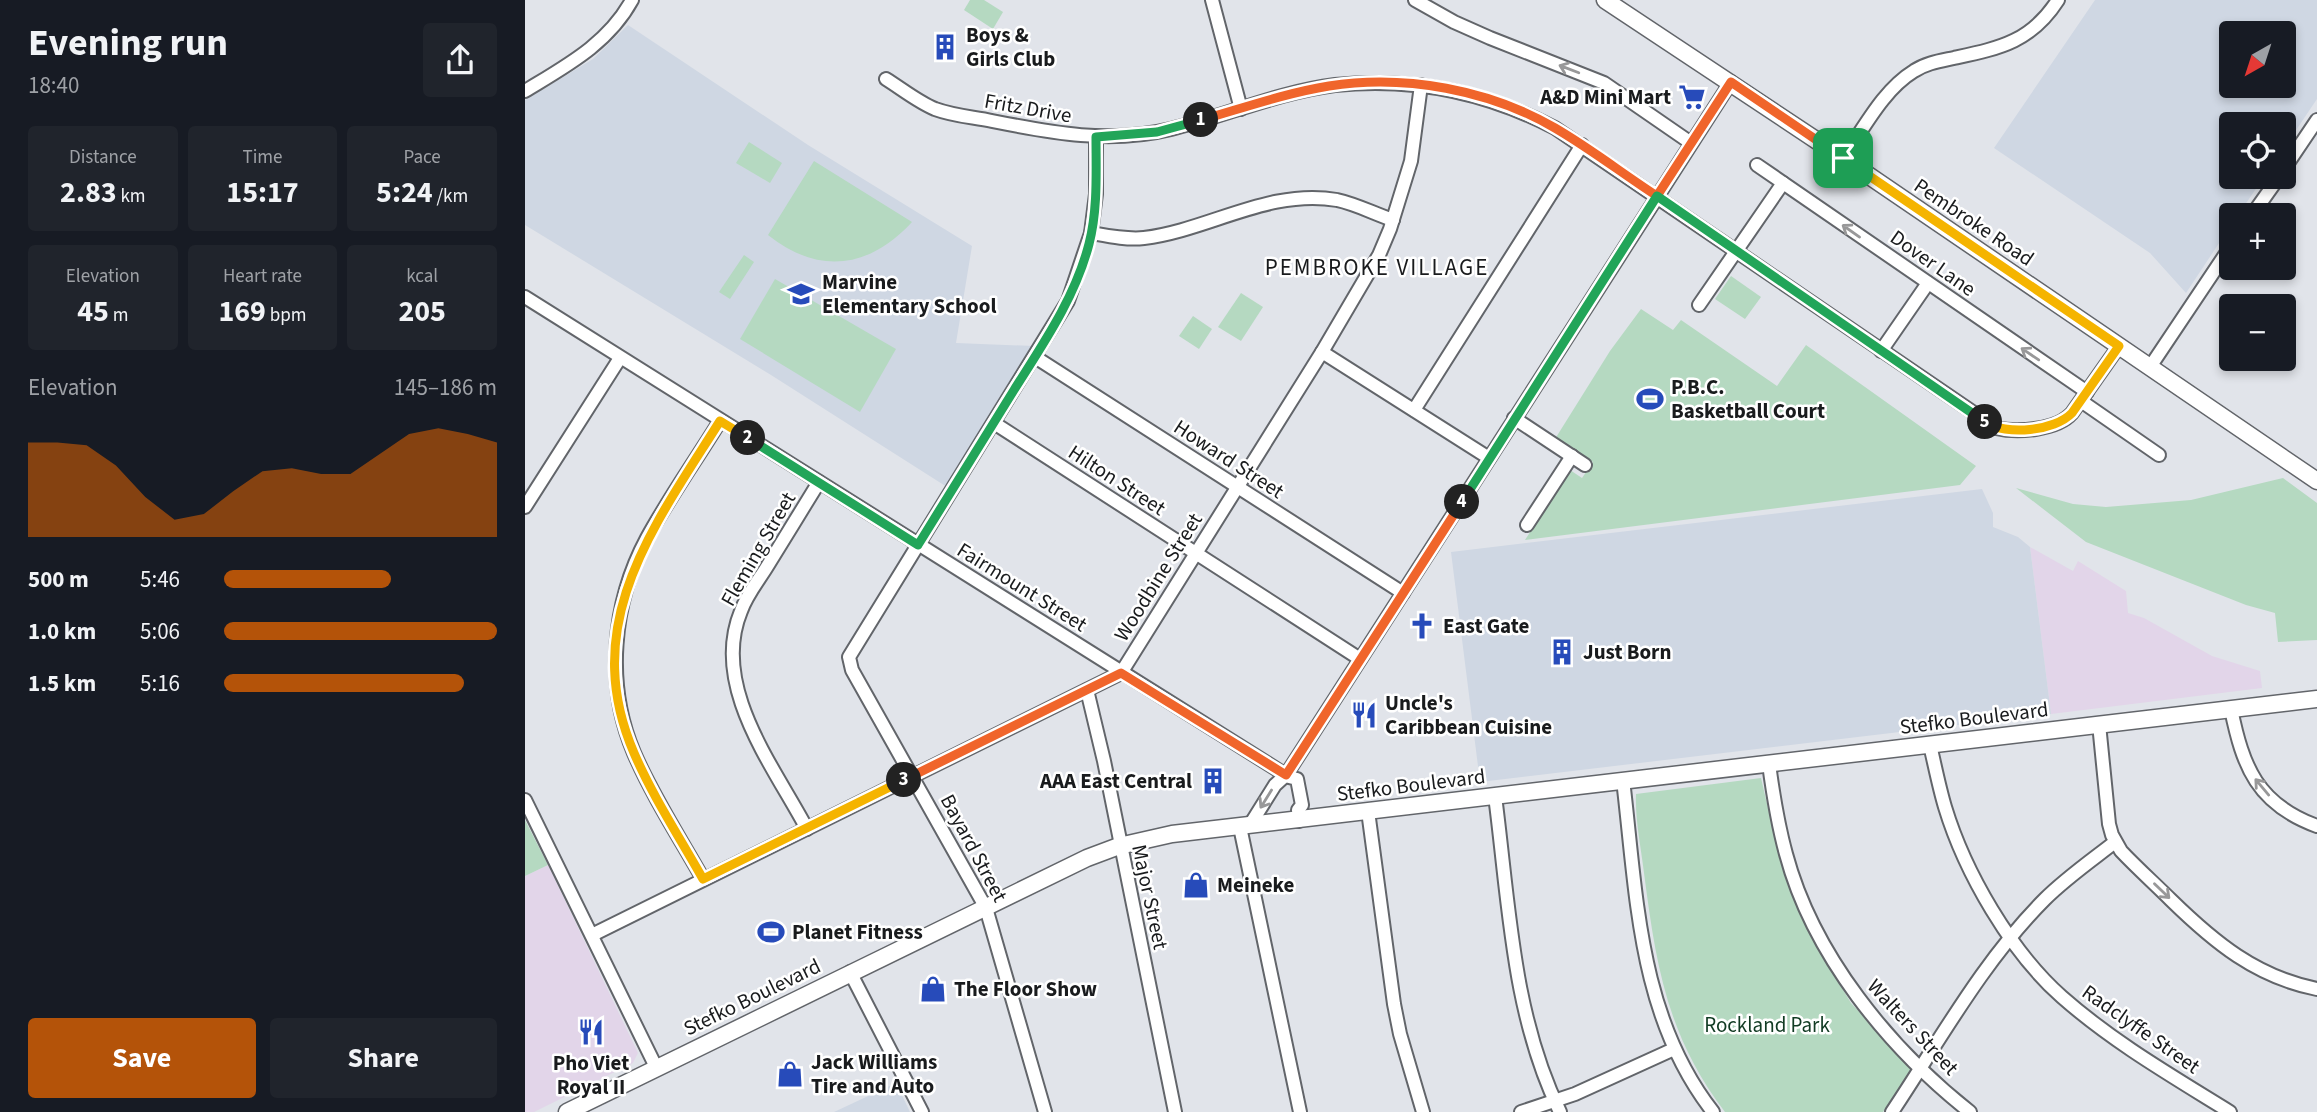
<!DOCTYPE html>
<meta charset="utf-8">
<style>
body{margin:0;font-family:"Source Sans 3",sans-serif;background:#20242c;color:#f1f3f6;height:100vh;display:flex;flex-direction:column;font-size:26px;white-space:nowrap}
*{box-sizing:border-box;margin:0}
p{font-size:23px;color:#9ea1a6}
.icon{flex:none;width:38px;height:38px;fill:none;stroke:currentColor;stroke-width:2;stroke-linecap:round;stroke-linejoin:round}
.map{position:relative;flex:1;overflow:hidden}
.side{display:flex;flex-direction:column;background:#171b24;width:525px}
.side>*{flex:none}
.needle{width:46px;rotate:219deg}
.controls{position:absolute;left:1694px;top:21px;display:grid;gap:14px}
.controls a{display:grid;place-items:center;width:77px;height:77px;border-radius:7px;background:#171b24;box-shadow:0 4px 10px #0003;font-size:35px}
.pin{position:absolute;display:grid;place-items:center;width:60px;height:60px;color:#fff;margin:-30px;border-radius:14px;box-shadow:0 4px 10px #0006}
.km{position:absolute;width:35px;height:35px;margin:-18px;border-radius:50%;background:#222;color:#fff;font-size:19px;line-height:35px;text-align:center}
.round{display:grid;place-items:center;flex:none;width:74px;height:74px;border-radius:7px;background:#20242c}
.headline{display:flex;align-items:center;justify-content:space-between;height:119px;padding:0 28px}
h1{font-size:38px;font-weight:700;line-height:52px}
.stats{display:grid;grid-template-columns:repeat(3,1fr);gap:10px;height:119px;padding:7px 28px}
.stats div{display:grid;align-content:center;border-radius:7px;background:#20242c;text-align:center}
.stats b{font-size:30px;font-weight:700}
.stats small{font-size:19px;font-weight:400}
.stats p{font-size:19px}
.chart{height:196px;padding:14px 28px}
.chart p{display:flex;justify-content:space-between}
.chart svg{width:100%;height:126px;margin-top:7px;fill:#b45309;opacity:.7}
.primary-button{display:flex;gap:14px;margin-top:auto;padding:14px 28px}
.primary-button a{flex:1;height:80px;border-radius:7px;background:#b45309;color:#fff;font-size:28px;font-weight:700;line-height:80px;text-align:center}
.primary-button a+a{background:#20242c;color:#f1f3f6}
ul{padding:0 28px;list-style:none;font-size:23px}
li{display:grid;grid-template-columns:112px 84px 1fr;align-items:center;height:52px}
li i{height:18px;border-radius:9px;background:#b45309}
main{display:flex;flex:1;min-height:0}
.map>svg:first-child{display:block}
.commercial{fill:#e2d5e9}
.built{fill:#cfd7e3;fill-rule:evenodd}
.green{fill:#b5d9c1}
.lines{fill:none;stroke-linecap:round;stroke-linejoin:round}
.minor-casing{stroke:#62656a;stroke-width:16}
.major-casing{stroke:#62656a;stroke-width:19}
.minor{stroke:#fff;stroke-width:12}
.major{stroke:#fff;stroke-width:16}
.oneway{stroke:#989899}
.split-1-casing{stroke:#fff;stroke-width:14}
.split-2-casing{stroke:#fff;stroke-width:14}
.split-3-casing{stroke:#fff;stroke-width:14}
.split-4-casing{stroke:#fff;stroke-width:14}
.split-5-casing{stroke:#fff;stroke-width:14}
.split-6-casing{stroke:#fff;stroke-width:14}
.split-1{stroke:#f0652b;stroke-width:9}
.split-2{stroke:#22a559;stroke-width:9}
.split-3{stroke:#f5b400;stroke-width:9}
.split-4{stroke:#f0652b;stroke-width:9}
.split-5{stroke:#22a559;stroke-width:9}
.split-6{stroke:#f5b400;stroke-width:9}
.labels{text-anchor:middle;stroke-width:5;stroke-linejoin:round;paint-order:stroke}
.poi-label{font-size:21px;font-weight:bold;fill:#191b1d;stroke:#fff;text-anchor:start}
.street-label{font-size:21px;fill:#191b1d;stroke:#fff}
.park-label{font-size:21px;fill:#113b23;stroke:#fff}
.neighbourhood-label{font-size:23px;letter-spacing:2px;fill:#191b1d;stroke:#fff}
</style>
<main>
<section class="side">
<div class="headline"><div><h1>Evening run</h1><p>18:40</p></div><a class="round"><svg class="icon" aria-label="share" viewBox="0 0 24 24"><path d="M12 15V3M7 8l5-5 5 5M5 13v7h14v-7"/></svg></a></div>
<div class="stats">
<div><p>Distance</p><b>2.83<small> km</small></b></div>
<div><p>Time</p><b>15:17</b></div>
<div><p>Pace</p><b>5:24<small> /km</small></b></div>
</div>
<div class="stats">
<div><p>Elevation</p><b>45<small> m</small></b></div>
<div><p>Heart rate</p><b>169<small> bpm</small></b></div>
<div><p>kcal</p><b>205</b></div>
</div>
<div class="chart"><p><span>Elevation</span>145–186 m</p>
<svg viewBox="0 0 160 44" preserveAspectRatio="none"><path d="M0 44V11L10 11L20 12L30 19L40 30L50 38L60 36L70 28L80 21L90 20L100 22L110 22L120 15L130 8L140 6L150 8L160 11V44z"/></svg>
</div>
<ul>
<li><b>500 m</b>5:46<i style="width:61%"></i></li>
<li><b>1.0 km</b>5:06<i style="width:100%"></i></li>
<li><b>1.5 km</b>5:16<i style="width:88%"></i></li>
</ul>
<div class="primary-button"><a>Save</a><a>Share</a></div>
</section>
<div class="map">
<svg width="1792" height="1112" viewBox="0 0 1792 1112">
<rect width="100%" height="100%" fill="#e1e4ea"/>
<g class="commercial">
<polygon points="1505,547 1548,571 1553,561 1601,591 1603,613 1619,618 1687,656 1735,671 1737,688 1526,714"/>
<polygon points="23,865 113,1053 108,1063 9,1112 0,1112 0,876"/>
</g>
<g class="built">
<path d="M 1570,0 L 1792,0 L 1792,99 L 1759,148 L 1759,124 L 1706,124 L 1706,177 L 1739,177 L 1713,215 L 1706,215 L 1706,225 L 1661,293 L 1625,253 L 1469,148 ZM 1759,33 L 1759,86 L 1706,86 L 1706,33 Z"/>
<polygon points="103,25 283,145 447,246 431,343 509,346 422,487 246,375 0,225 0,100 68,59"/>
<polygon points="1457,489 1468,513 1468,527 1493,537 1505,547 1526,714 955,782 926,552"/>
<polygon points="371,1083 385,1112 309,1112"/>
</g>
<g class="green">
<polygon points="445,0 459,0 478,12 468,29 439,10"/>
<polygon points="224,142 257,163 245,183 211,163"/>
<path d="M 289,161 L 387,222 C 344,269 293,275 243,235 Z"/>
<polygon points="219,255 229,262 205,299 194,292"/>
<polygon points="1206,276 1236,297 1220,319 1190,299"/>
<polygon points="250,279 371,349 335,412 215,339"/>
<polygon points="716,293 738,307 716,341 693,327"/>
<polygon points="1116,309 1148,330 1156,320 1252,386 1281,345 1451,466 1435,485 1000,540 1045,470 1057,478 1068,462 1030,439 1085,351"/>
<polygon points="668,316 687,329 674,349 654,336"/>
<polygon points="1758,478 1792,503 1792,640 1753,642 1750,613 1721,605 1561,542 1491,488 1548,504 1581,507 1666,500"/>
<path d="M 1236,778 L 1253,851 L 1278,920 L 1291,945 L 1326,1003 L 1386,1067 L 1386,1070 L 1358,1112 L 1200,1112 C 1142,1036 1131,965 1119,873 C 1116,847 1110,820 1111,794 Z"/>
<polygon points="0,820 23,865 0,876"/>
</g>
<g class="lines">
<g class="minor-casing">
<g id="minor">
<polyline points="687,0 716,109"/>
<polyline points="890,0 929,22 965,38 1079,83 1166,143"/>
<path d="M 361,79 C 377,89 393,102 410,109 C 429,116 448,117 467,121 C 527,133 585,144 646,129 C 700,116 754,92 810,85 C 888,77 961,92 1030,128 L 1471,428 C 1493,433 1532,430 1547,413 L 1594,346"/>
<path d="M 0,91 C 41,66 83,44 107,0"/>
<path d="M 1318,158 C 1339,128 1358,90 1389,71 C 1401,63 1415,61 1429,58 C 1475,48 1506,42 1533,0"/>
<polyline points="1232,165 1562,392"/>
<polyline points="1759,169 1792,120"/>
<polyline points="1727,215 1754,177"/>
<path d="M 566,233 C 583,236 602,240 619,238 C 684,230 745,188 812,200 C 831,204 850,214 868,220"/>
<polyline points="0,297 764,777 772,779 777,805 773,810 774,821"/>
<polyline points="1174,305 1258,183"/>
<polyline points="1356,351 1403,283"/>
<polyline points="797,352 964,458"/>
<polyline points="510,357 878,593"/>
<polyline points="1625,367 1706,246"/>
<polyline points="1556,401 1634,455"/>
<polyline points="889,410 1057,145"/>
<polyline points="989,418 1060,465"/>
<polyline points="469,423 835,659"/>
<polyline points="0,507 95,358"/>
<polyline points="1002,525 1047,456"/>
<polyline points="562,690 579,761 650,1112"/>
<path d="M 1706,709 C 1718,767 1732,804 1792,826"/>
<path d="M 1574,724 L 1584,824 L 1587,835 L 1596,851 C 1612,868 1630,884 1646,900 C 1689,942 1731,977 1792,989"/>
<path d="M 1405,745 C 1410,766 1414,787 1420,807 C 1440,873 1486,952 1537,997 C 1588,1042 1647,1076 1705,1112"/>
<path d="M 1244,764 C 1248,794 1253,825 1261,854 C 1288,955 1364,1048 1445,1112"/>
<path d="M 1098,780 C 1112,896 1113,1016 1188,1112"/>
<path d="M 970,796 C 984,902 987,1014 1035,1112"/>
<polyline points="0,800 131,1067"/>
<polyline points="843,811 869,1004 875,1034 898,1112"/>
<polyline points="725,825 750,785 761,775 1206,82"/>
<polyline points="715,827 775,1112"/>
<path d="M 282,829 C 248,765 185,686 216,611 C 222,594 234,580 243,565 C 260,537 277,510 294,482"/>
<path d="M 178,879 C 155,838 128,797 109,753 C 80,685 87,603 122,538 C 144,498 171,460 195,421"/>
<polyline points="67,935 596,673 797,352 854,255 865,229 886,161 896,85"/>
<polyline points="325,972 397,1112"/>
<polyline points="520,1112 461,908 327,670 324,657 543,301 566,233 571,194 571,137"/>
<polyline points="996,1112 1050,1094 1149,1049"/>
<path d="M 1367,1112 C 1415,1040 1458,961 1520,899 C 1541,878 1567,860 1590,842"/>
</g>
</g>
<g class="major-casing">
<g id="major">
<polyline points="1080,0 1318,158 1792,481"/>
<polyline points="42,1112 562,858 594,846 647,834 1792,699"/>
</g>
</g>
<use href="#minor" class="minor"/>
<use href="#major" class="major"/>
</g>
<defs><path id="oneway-shaft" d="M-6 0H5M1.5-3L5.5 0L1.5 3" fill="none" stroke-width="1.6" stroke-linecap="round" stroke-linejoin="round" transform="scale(1.75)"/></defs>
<g class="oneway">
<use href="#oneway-shaft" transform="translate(1044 69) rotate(-159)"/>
<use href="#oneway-shaft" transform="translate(1326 231) rotate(-145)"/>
<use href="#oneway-shaft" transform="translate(1505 354) rotate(-146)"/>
<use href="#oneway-shaft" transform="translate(1737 787) rotate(-130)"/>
<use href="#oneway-shaft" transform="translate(741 799) rotate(122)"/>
<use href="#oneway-shaft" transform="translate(1637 891) rotate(44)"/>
</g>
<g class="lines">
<g class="split-1-casing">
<path id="split-1" d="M 676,120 C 718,108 761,93 804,86 C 880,74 965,90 1030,128 C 1066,149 1098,174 1132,196 L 1206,82 L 1318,158"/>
</g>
<g class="split-2-casing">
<path id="split-2" d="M 223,438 L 393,545 C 425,493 457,442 489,390 C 518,344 550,298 564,244 C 573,209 571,172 571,137 L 632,132 L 676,120"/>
</g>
<g class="split-3-casing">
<path id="split-3" d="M 223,438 L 195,421 C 129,526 53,623 109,753 C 128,797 155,838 178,879 L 379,780"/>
</g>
<g class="split-4-casing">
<polyline id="split-4" points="379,780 596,673 761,775 937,502"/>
</g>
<g class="split-5-casing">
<polyline id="split-5" points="937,502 1132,196 1460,422"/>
</g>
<g class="split-6-casing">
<path id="split-6" d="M 1318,158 L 1594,346 L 1547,413 C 1530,431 1481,436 1460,422"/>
</g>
<use href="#split-1" class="split-1"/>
<use href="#split-2" class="split-2"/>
<use href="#split-3" class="split-3"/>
<use href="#split-4" class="split-4"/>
<use href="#split-5" class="split-5"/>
<use href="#split-6" class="split-6"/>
</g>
<defs>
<g id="building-bare" transform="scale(2.1)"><path d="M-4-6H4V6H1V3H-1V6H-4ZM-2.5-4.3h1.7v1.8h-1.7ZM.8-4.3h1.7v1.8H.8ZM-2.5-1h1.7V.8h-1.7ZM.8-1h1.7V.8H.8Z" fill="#274bba" stroke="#fff" stroke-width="2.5" paint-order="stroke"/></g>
<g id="supermarket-bare" transform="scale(2.1)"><path d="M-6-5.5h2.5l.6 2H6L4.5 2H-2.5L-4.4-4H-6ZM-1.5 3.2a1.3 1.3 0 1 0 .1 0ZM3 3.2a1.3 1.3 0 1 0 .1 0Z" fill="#274bba" stroke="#fff" stroke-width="2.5" paint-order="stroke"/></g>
<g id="school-bare" transform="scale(2.1)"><path d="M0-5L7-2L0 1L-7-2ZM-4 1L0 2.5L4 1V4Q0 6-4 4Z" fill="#274bba" stroke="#fff" stroke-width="2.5" paint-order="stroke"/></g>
<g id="stadium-bare" transform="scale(2.1)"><path d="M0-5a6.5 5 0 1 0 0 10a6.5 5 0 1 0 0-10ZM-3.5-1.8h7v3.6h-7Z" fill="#274bba" stroke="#fff" stroke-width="2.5" paint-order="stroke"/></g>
<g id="church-bare" transform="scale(2.1)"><path d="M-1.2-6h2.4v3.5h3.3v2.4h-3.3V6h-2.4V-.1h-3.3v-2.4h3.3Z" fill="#274bba" stroke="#fff" stroke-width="2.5" paint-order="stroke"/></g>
<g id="restaurant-bare" transform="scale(2.1)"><path d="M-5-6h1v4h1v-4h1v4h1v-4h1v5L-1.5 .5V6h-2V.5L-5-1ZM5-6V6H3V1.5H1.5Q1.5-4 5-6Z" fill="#274bba" stroke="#fff" stroke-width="2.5" paint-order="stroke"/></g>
<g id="shop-bare" transform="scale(2.1)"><path d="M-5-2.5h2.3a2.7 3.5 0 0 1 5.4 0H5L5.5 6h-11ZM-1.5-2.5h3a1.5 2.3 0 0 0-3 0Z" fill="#274bba" stroke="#fff" stroke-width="2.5" paint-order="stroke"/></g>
</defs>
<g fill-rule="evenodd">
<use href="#building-bare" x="420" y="47"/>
<use href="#supermarket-bare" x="1167" y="97"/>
<use href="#school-bare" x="276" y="294"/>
<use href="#stadium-bare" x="1125" y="399"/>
<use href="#church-bare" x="897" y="626"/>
<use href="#building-bare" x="1037" y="652"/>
<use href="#restaurant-bare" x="839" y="715"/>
<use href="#building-bare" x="688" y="781"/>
<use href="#shop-bare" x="671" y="885"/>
<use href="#stadium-bare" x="246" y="932"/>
<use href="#shop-bare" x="408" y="989"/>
<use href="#restaurant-bare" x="66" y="1032"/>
<use href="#shop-bare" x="265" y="1074"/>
</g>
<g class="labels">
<g class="poi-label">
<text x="441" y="42">Boys &amp;<tspan x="441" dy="24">Girls Club</tspan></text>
<text x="1146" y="104" text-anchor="end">A&amp;D Mini Mart</text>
<text x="297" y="289">Marvine<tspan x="297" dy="24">Elementary School</tspan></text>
<text x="1146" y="394">P.B.C.<tspan x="1146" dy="24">Basketball Court</tspan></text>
<text x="918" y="633">East Gate</text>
<text x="1058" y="659">Just Born</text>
<text x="860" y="710">Uncle's<tspan x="860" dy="24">Caribbean Cuisine</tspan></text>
<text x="667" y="788" text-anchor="end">AAA East Central</text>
<text x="692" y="892">Meineke</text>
<text x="267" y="939">Planet Fitness</text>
<text x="429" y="996">The Floor Show</text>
<text x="286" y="1069">Jack Williams<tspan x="286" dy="24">Tire and Auto</tspan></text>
<text x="66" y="1070" text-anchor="middle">Pho Viet<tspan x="66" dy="24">Royal II</tspan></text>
</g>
<g class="street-label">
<text transform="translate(503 108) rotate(10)" y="7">Fritz Drive</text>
<text transform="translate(1449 222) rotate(34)" y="7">Pembroke Road</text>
<text transform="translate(1408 263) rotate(35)" y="7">Dover Lane</text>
<text transform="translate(704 459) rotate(33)" y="7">Howard Street</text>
<text transform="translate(592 480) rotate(33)" y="7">Hilton Street</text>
<text transform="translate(233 549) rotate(-60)" y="7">Fleming Street</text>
<text transform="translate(633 577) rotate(-58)" y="7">Woodbine Street</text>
<text transform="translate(497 587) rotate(32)" y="7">Fairmount Street</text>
<text transform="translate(1449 718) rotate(-7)" y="7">Stefko Boulevard</text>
<text transform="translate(886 785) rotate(-7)" y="7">Stefko Boulevard</text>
<text transform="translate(449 848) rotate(62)" y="7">Bayard Street</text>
<text transform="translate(625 897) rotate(78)" y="7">Major Street</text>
<text transform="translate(227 997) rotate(-26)" y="7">Stefko Boulevard</text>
<text transform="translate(1388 1027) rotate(47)" y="7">Walters Street</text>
<text transform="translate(1616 1029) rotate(35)" y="7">Radclyffe Street</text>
</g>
<g class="park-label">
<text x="1242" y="1032">Rockland Park</text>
</g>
<g class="neighbourhood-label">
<text x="852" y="275">PEMBROKE VILLAGE</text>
</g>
</g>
</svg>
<div class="controls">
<a><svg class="needle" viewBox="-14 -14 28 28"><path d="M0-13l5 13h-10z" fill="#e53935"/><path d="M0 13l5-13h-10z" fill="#9ea1a6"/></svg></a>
<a><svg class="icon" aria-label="locate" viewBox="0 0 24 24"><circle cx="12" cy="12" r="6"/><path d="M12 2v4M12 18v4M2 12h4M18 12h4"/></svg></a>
<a>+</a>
<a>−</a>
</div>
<div class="pin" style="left:1318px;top:158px;background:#1e9e55"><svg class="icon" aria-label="arrive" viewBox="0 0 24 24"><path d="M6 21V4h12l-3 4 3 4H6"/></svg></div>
<b class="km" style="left:676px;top:120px">1</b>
<b class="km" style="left:223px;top:438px">2</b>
<b class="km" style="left:379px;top:780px">3</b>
<b class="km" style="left:937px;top:502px">4</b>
<b class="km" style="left:1460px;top:422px">5</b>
</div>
</main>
